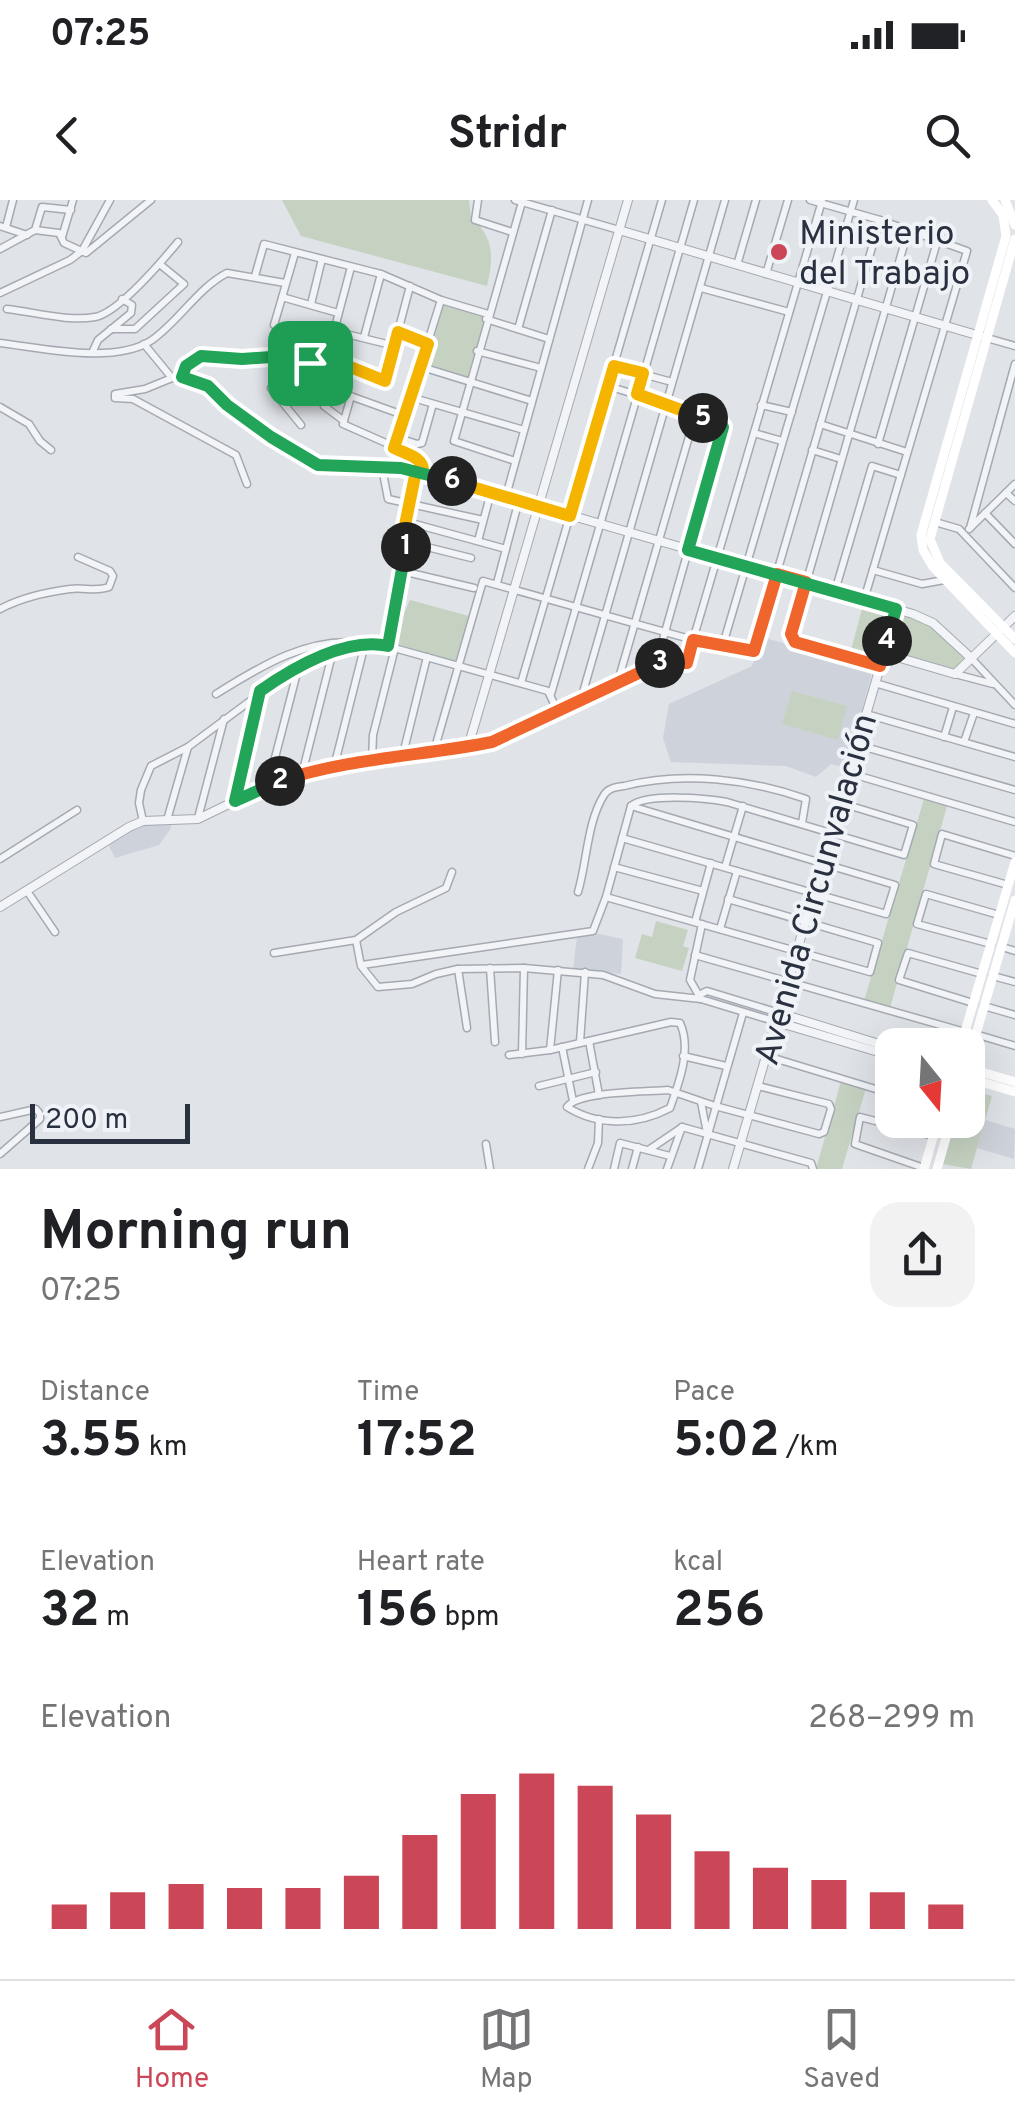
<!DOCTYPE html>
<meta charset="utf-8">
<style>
body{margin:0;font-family:Overpass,sans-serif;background:#f2f2f2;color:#202124;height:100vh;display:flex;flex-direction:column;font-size:38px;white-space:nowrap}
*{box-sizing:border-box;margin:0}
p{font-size:32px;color:#757577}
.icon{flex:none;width:55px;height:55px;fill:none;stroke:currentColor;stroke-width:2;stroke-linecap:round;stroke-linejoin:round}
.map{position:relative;height:969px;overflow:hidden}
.panel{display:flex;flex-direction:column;background:#fff;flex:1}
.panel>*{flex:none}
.needle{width:65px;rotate:162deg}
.buttons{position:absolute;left:875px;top:828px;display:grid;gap:20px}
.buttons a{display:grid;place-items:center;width:110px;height:110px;border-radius:20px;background:#fff;box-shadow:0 10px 40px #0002;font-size:50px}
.scale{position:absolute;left:30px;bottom:25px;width:160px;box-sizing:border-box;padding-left:10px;border:5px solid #29303f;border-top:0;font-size:28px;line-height:35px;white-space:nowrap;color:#29303f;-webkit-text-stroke:8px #eff2f6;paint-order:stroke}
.pin{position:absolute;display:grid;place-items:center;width:85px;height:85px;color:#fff;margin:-42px;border-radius:20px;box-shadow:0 5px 15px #0006}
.km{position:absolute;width:50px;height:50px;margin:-25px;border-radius:50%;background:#222;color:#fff;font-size:28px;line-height:50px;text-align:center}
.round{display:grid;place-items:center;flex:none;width:105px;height:105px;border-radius:30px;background:#f2f2f2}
.overview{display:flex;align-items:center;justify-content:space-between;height:170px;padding:0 40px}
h1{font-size:55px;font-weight:700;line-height:75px}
.stats{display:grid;grid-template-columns:repeat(3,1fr);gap:15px;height:170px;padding:10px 40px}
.stats div{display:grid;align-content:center}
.stats b{font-size:50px;font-weight:700}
.stats small{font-size:28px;font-weight:400}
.stats p{font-size:28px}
.chart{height:280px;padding:20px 40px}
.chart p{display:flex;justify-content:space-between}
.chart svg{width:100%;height:180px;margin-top:10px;stroke:#cb4757;stroke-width:6}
.status{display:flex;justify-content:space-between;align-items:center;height:70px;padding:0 50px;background:#fff;direction:ltr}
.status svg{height:28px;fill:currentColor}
header{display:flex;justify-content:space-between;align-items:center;height:130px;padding:0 40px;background:#fff;font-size:45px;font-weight:700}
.tabs{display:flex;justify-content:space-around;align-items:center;height:140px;border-top:2px solid #e0e0e0;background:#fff;font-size:28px;color:#757577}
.tabs a{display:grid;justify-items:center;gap:5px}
.tabs .current{color:#cb4757}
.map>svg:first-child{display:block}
.built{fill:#ced2da}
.green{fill:#c5d2c1}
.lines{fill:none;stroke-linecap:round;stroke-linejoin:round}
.minor-casing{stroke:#a5aab2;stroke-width:9}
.tertiary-casing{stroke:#a5aab2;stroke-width:10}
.minor{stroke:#f2f4f7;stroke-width:6}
.tertiary{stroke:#f2f4f7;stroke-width:8}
.secondary{stroke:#fff;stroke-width:9}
.split-1-casing{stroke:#fff;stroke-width:20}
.split-2-casing{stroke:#fff;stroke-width:20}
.split-3-casing{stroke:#fff;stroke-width:20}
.split-4-casing{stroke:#fff;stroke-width:20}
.split-5-casing{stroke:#fff;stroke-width:20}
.split-6-casing{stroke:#fff;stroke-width:20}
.split-7-casing{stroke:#fff;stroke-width:20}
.split-1{stroke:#f5b400;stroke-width:12}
.split-2{stroke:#22a559;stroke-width:12}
.split-3{stroke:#f0652b;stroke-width:12}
.split-4{stroke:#f0652b;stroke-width:12}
.split-5{stroke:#22a559;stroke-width:12}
.split-6{stroke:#f5b400;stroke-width:12}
.split-7{stroke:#22a559;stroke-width:12}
.poi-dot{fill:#cb4757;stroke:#eff2f6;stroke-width:4}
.labels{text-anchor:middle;stroke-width:8;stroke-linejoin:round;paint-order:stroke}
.poi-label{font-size:35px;fill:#29303f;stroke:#eff2f6;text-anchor:start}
.street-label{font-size:35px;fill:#29303f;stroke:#eff2f6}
</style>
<div class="status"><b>07:25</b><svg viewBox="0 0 49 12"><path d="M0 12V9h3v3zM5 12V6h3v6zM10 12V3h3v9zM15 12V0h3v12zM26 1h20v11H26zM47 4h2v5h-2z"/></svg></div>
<header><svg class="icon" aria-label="back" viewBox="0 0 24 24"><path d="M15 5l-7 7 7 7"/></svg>Stridr<svg class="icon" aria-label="search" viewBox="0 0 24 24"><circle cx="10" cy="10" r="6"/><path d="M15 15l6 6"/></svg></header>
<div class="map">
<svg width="1015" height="969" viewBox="0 0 1015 969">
<rect width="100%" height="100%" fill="#e0e3e8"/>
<g class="built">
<polygon points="762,437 873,469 850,554 846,559 846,568 831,564 816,577 786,566 671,562 663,538 669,504 752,466"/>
<polygon points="148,623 171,624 171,628 159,645 115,658 106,640"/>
<polygon points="594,733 623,739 621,774 573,770 577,736"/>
<polygon points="985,920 1015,929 1014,959 977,948"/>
</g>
<g class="green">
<path d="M 282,0 L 469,0 L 471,17 C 494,38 494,56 487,86 L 301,36 Z"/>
<polygon points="443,105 485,117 467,179 426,166"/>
<polygon points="410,400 469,416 455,462 391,442"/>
<polygon points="863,405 891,414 877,462 850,454"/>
<polygon points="898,413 935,428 968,460 955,472 887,452"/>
<polygon points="792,491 847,506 838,540 782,524"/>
<polygon points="924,599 947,606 890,808 864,801"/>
<polygon points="656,721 688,730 683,746 689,748 682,771 635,758 642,734 652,737"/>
<polygon points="841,881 866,888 842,969 816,969"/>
<polygon points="968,889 992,896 971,969 943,964 956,920 968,920"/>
</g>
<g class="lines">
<g class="minor-casing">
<g id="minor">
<polyline points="478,0 475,20 512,32"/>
<polyline points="515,0 619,30"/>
<polyline points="810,0 880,20 967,51 864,400"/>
<polyline points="0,26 27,35"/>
<polyline points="6,27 13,0"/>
<polyline points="35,30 59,33 64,43 86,53 151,0"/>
<polyline points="62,37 73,0"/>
<polyline points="0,49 35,30 42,7 71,10"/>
<polyline points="737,65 756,0"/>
<polyline points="351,67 334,131 395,146"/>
<polyline points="766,74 788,0"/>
<polyline points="255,76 264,44 381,74 441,100 488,114"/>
<polyline points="701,88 789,112"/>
<polyline points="0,93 70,60 82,51 110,0"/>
<polyline points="282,97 338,113"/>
<polyline points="311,104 322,59"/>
<path d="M 7,109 C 34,112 69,122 95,117 C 118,113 163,60 178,42"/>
<polyline points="486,119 549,139"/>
<polyline points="274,125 295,53"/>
<polyline points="111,129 135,129 184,84 162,66"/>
<polyline points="518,129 552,10"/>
<polyline points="399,132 428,144"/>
<polyline points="364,137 381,74"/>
<polyline points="987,138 1015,146"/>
<path d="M 0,143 C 42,148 115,165 152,140 C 179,121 198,88 227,73 L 285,83"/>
<polyline points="144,144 172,178"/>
<polyline points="477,151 541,168"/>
<polyline points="92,153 98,140 131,113 132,105 122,99"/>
<polyline points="613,166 672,182"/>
<polyline points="422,167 532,201"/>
<polyline points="182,177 186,166 201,156 242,159 265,156 284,156 322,166 348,166 385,181 410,86"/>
<polyline points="608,186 692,212 723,227 656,464"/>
<polyline points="351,196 343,224 395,247 441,100"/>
<polyline points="410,197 524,230"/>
<polyline points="761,205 792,212"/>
<polyline points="324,206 344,221"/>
<polyline points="0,207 29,224 40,241 51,250"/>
<polyline points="820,224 907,252"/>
<polyline points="301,225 271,188 281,177 331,189 403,215"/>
<polyline points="754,233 782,241"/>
<polyline points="399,238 417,244 422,243 433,204"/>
<polyline points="878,244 937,42"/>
<polyline points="394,248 421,261 423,273"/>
<polyline points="812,250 841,259"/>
<polyline points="515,261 454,241 522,2"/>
<polyline points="382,268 388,299 483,320"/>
<polyline points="247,284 236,255 133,199 115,198 115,194 145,189 172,178 190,178 208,186 227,205 265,233 318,265 416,271 538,306"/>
<polyline points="1006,293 1015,301"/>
<polyline points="506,296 588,0"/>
<polyline points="985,313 1015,344"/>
<polyline points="404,321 506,349"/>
<polyline points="935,322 959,329 1015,388"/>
<polyline points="970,328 1015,164"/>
<polyline points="969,329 1015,284"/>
<polyline points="387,337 471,358"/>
<polyline points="402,340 416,271"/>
<polyline points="478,341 491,292"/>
<polyline points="873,370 922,384 944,380"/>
<polyline points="402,371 474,388"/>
<polyline points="497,383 519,300"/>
<polyline points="835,391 872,266 901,275"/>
<path d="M 0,409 C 21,398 46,392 70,389 C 84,387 96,392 109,387 L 113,376 L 110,371 L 78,357"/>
<polyline points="693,440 822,1"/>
<polyline points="387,446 407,342"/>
<polyline points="722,448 854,0"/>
<polyline points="971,458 1015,505"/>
<polyline points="880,466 795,442 791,435 908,31"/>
<polyline points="955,474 993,484"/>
<polyline points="618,481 695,216"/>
<polyline points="521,483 662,0"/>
<polyline points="875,483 1015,524"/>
<path d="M 216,494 C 259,467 312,434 365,444 L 334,567"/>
<polyline points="551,494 694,0"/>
<polyline points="581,499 725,0"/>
<polyline points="866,514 1015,557"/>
<polyline points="944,537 953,507"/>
<polyline points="964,542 974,513"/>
<polyline points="858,545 1015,590"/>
<polyline points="434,551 483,381 722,448 754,451 880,20"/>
<polyline points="403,554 427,457"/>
<polyline points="372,560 373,535 395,448"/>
<polyline points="849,573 1015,622"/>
<polyline points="302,574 332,455"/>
<polyline points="268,585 299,465"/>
<polyline points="235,601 261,491"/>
<path d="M 631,606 C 647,593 706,598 727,602 L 904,655 L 913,625 L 841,603"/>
<polyline points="198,618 224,519"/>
<polyline points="167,620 188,547"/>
<polyline points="143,621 139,603 141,590 151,566 188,547 300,464 365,444 387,446 548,491 557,510"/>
<polyline points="622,638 886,714 895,685 631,606"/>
<polyline points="0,659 77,610"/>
<polyline points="614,667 703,691"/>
<polyline points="725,667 743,606"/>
<polyline points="1008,685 934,664 942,634 1015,656"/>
<polyline points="27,691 55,732"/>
<path d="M 578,692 C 587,662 587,622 604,595 C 608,588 616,587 624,586 C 683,571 749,579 806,599 L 802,623"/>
<polyline points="606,697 870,772 878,743 728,699"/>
<polyline points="695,722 711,663"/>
<polyline points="702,724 690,780 701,799 777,822"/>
<polyline points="720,729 737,671"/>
<polyline points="356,740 361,766 378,787 412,784 436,774 458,769 524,768 603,775 655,794 701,799"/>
<polyline points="991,744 917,724 926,694 999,715"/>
<polyline points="1002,747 1015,751"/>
<polyline points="274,753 356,740 396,712 446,688 452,672"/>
<polyline points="695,755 965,832"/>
<polyline points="362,765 593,731 606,697 631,606"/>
<polyline points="490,768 495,842"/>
<polyline points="458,769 467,828"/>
<polyline points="993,776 1015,782"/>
<polyline points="701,794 707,791 779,813"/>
<polyline points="973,803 899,780 908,753 982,774"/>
<polyline points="984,806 1015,815"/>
<polyline points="975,834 1015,846"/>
<polyline points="589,841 599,895"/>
<polyline points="580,842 585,772"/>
<polyline points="562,847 573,901"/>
<polyline points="550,850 558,770"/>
<polyline points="522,854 524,768"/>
<path d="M 509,855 L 550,850 L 671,822 L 680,823 C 692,849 679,883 670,908 C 638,925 599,927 567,907 C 578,891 645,892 668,890 L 715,906 L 819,934 L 824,932 L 831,909 L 829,904 L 758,886"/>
<polyline points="683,856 726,866"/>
<polyline points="767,856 892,894"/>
<polyline points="539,886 596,872"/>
<polyline points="701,902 707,933"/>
<polyline points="0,917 36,909 40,914 40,919 0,954"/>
<polyline points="682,927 811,963 813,969"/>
<polyline points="486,944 490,969"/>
<polyline points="650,949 681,928"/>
<polyline points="924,968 855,944 860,917 933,936"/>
<polyline points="588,969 598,943 599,919"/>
<polyline points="614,969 620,943 670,956"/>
<polyline points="632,969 638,947"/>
<polyline points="667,969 682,927"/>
<polyline points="698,969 743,813"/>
</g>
</g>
<g class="tertiary-casing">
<g id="tertiary">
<polyline points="619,30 987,138"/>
<polyline points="538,306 913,414 933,423 971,458"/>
<polyline points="883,453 955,474 1015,416"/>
<polyline points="468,547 628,0"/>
<polyline points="0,707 129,627 143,621 198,619 268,585 302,574 403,554 465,548 492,542 656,464 687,463 693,440"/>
<polyline points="779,813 892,848"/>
<polyline points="777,822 892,856"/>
<polyline points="733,969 897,409"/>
</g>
</g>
<use href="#minor" class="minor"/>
<use href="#tertiary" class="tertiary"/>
<g class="secondary">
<polyline points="992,0 1003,15 1006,36 921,335 923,350 933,367 1015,453"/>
<polyline points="1005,0 1015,25"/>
<polyline points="1015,39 930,339 940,363 1015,439"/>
<polyline points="961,845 1015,662"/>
<polyline points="968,862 1015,700"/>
<polyline points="968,868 1015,882"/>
<polyline points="968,878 1015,892"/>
<polyline points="924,969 938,920"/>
<polyline points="937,969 951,920"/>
</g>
</g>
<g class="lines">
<g class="split-1-casing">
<path id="split-1" d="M 310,163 L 348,166 L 385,181 L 398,132 L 428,144 L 394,248 C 406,254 424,257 423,272 L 416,271 L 402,340 L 406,342 L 406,347"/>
</g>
<g class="split-2-casing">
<path id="split-2" d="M 280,581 L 235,601 L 260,491 C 293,468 346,437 388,446 L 406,347"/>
</g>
<g class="split-3-casing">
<path id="split-3" d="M 280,581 C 349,558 422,556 492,542 L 660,463"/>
</g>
<g class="split-4-casing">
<polyline id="split-4" points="660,463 687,463 693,440 754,451 777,374 806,382 791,434 795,442 880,466 887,441"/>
</g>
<g class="split-5-casing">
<polyline id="split-5" points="703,218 720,223 723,227 688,350 896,409 887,441"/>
</g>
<g class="split-6-casing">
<polyline id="split-6" points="452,281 570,316 614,166 643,173 637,194 703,218"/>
</g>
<g class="split-7-casing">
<polyline id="split-7" points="310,163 284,156 242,159 201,156 186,166 182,177 208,186 227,205 271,237 318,265 401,268 452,281"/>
</g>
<use href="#split-1" class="split-1"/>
<use href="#split-2" class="split-2"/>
<use href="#split-3" class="split-3"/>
<use href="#split-4" class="split-4"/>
<use href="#split-5" class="split-5"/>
<use href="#split-6" class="split-6"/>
<use href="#split-7" class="split-7"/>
</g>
<circle class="poi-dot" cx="779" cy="52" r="10"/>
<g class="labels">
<g class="poi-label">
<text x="799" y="44">Ministerio<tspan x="799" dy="40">del Trabajo</tspan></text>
</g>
<g class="street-label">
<text transform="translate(815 689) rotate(-74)" y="12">Avenida Circunvalación</text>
</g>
</g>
</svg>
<div class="buttons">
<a><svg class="needle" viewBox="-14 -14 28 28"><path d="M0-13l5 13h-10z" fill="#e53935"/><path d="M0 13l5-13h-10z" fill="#757577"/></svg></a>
</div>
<div class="scale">200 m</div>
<div class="pin" style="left:310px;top:163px;background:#1e9e55"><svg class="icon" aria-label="arrive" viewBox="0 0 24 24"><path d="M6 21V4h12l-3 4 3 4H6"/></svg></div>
<b class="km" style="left:406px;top:347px">1</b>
<b class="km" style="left:280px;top:581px">2</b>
<b class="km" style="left:660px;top:463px">3</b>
<b class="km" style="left:887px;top:441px">4</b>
<b class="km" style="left:703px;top:218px">5</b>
<b class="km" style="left:452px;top:281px">6</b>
</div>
<section class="panel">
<div class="overview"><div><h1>Morning run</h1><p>07:25</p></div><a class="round"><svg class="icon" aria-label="share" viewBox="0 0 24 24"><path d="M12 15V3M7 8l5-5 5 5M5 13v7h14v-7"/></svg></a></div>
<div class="stats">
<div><p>Distance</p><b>3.55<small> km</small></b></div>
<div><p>Time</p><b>17:52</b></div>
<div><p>Pace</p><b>5:02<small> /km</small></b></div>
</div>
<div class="stats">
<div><p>Elevation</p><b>32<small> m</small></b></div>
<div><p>Heart rate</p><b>156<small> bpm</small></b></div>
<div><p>kcal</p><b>256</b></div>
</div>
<div class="chart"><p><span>Elevation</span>268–299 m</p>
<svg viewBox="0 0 160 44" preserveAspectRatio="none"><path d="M5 44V38M15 44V35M25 44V33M35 44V34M45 44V34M55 44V31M65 44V21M75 44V11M85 44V6M95 44V9M105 44V16M115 44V25M125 44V29M135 44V32M145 44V35M155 44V38"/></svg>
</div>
</section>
<nav class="tabs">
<a class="current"><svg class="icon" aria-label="home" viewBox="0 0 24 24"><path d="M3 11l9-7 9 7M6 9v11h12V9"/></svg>Home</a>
<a><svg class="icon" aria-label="map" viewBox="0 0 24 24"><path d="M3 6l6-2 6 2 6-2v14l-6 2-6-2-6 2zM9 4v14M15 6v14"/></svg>Map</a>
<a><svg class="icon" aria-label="saved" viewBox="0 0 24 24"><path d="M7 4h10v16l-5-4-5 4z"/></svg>Saved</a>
</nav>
